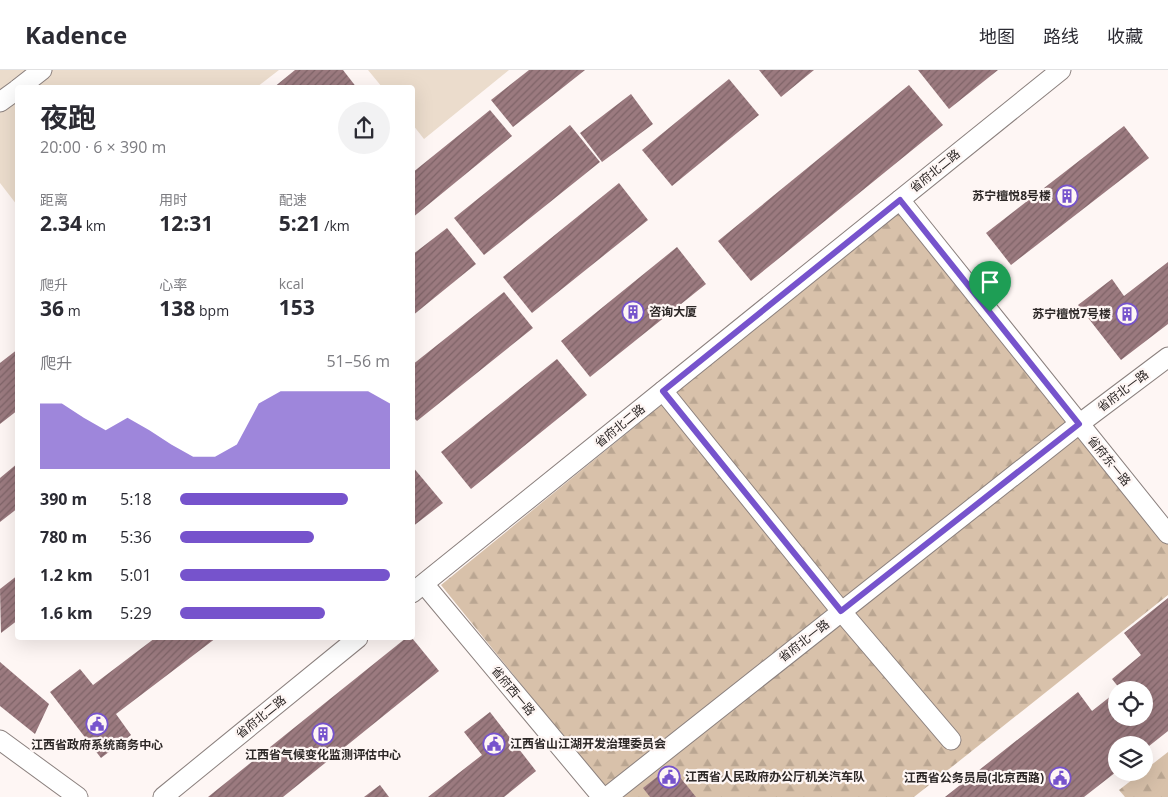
<!DOCTYPE html>
<html lang="zh">
<meta charset="utf-8">
<style>
body{margin:0;font-family:"Open Sans","Noto Sans SC",sans-serif;background:#f2f2f3;color:#2b2b33;height:100vh;display:flex;flex-direction:column;font-size:19px;white-space:nowrap}
*{box-sizing:border-box;margin:0}
p{font-size:16px;color:#7c7c81}
.icon{flex:none;width:28px;height:28px;fill:none;stroke:currentColor;stroke-width:2;stroke-linecap:round;stroke-linejoin:round}
.map{position:relative;flex:1;overflow:hidden}
.details{position:absolute;left:15px;top:15px;width:400px;height:555px;display:flex;flex-direction:column;background:#fff;border-radius:5px;box-shadow:0 5px 20px #0002}
.details>*{flex:none}
.tools{position:absolute;left:1108px;top:611px;display:grid;gap:10px}
.tools a{display:grid;place-items:center;width:45px;height:45px;border-radius:50%;background:#fff;box-shadow:0 5px 20px #0002;font-size:25px}
.pin{position:absolute;display:grid;place-items:center;width:42px;height:42px;color:#fff;margin:-51px -21px;border-radius:50% 50% 50% 0;rotate:-45deg;box-shadow:0 0 5px #0007}
.pin .icon{rotate:45deg}
.round{display:grid;place-items:center;flex:none;width:52px;height:52px;border-radius:26px;background:#f2f2f3}
.headline{display:flex;align-items:center;justify-content:space-between;height:85px;padding:0 25px}
h1{font-size:28px;font-weight:700;line-height:38px}
.figures{display:grid;grid-template-columns:repeat(3,1fr);gap:8px;height:85px;padding:5px 25px}
.figures div{display:grid;align-content:center}
.figures b{font-size:21px;font-weight:700}
.figures small{font-size:14px;font-weight:400}
.figures p{font-size:14px}
.chart{height:140px;padding:10px 25px}
.chart p{display:flex;justify-content:space-between}
.chart svg{width:100%;height:90px;margin-top:5px;fill:#7653cc;opacity:.7}
ul{padding:0 25px;list-style:none;font-size:16px}
li{display:grid;grid-template-columns:80px 60px 1fr;align-items:center;height:38px}
li i{height:12px;border-radius:6px;background:#7653cc}
header{display:flex;align-items:center;gap:30px;box-sizing:border-box;height:70px;padding:0 25px;background:#fff;border-bottom:1px solid #e1e1e2}
header strong{font-size:24px}
nav{display:flex;gap:28px;margin-inline-start:auto;font-size:18px}
.map>svg:first-child{display:block}
.forest{fill:url(#forest-firs)}
.park{fill:#ebdccc}
.building{fill:url(#building-hatch)}
.lines{fill:none;stroke-linecap:round;stroke-linejoin:round}
.street-casing{stroke:#8b807e;stroke-width:21}
.street{stroke:#fff;stroke-width:19}
.route-casing{stroke:#fff;stroke-width:10}
.route{stroke:#7653cc;stroke-width:6}
.labels{text-anchor:middle;stroke-width:4.5;stroke-linejoin:round;paint-order:stroke}
.street-label{font-size:12px;fill:#2d2827;stroke:#fef6f4}
.poi-label{font-size:12px;font-weight:bold;fill:#2d2827;stroke:#fef6f4;text-anchor:end}
</style>
<header>
<strong>Kadence</strong>
<nav><a>地图</a><a>路线</a><a>收藏</a></nav>
</header>
<div class="map">
<svg width="1168" height="727" viewBox="0 0 1168 727">
<defs>
<pattern id="forest-firs" width="22" height="20" patternUnits="userSpaceOnUse" patternTransform="scale(1.25)"><rect width="22" height="20" fill="#d8c1aa"/><path d="M5 1l3.5 6h-7zM16 11l3.5 6h-7z" fill="#baa692"/></pattern>
<pattern id="building-hatch" width="6" height="6" patternUnits="userSpaceOnUse" patternTransform="scale(1.25)"><rect width="6" height="6" fill="#9b7a7f"/><path d="M-1 1l2-2M0 6l6-6M5 7l2-2" fill="none" stroke="#7f6468"/></pattern>
</defs>
<rect width="100%" height="100%" fill="#fef6f4"/>
<g class="forest">
<polygon points="900,140 1168,471 1168,525 914,727 612,727 441,515"/>
<polygon points="1168,682 1168,727 1125,727 1119,720"/>
</g>
<g class="park">
<polygon points="0,0 279,0 257,17 18,18 17,135 0,113"/>
<polygon points="368,0 509,0 424,69 413,55 412,18 382,17"/>
</g>
<g class="building">
<polygon points="295,0 343,0 357,18 273,18"/>
<polygon points="529,0 585,0 513,57 491,30"/>
<polygon points="759,0 814,0 781,27"/>
<polygon points="918,0 998,0 949,39"/>
<polygon points="729,9 759,45 672,116 642,80"/>
<polygon points="909,15 943,55 751,211 718,171"/>
<polygon points="631,24 653,54 602,92 580,63"/>
<polygon points="490,40 512,66 412,148 412,103"/>
<polygon points="570,55 600,92 484,185 454,148"/>
<polygon points="1124,56 1149,88 1011,195 986,163"/>
<polygon points="619,113 648,150 532,243 503,207"/>
<polygon points="447,158 476,194 412,246 412,185"/>
<polygon points="677,177 706,214 590,307 561,271"/>
<polygon points="1168,192 1168,254 1121,290 1078,235 1112,209 1124,226"/>
<polygon points="504,222 533,258 417,351 412,346 412,295"/>
<polygon points="18,279 18,340 0,354 0,293"/>
<polygon points="557,289 587,325 471,419 441,382"/>
<polygon points="18,393 18,438 0,452 0,408"/>
<polygon points="412,396 443,433 412,457"/>
<polygon points="18,505 18,550 1,563 0,519"/>
<polygon points="1168,528 1168,661 1144,680 1144,675 1116,675 1116,702 1084,727 945,727 1078,622 1092,641 1116,622 1116,648 1144,648 1144,620 1118,620 1120,619 1112,609 1141,585 1124,563"/>
<polygon points="155,568 216,568 116,644 131,665 101,688 50,622 80,599 93,615"/>
<polygon points="406,568 412,568 439,601 283,727 208,727"/>
<polygon points="0,592 49,634 35,664 0,636"/>
<polygon points="490,642 536,701 504,727 428,727 482,685 464,662"/>
<polygon points="671,696 696,727 650,727 643,718"/>
<polygon points="380,715 389,727 364,727"/>
</g>
<g class="lines">
<g class="street-casing">
<g id="street">
<polyline points="19,18 42,0"/>
<polyline points="0,32 18,19"/>
<polyline points="900,130 1168,464"/>
<polyline points="663,321 841,541 951,670"/>
<polyline points="424,514 602,727"/>
<polyline points="412,523 1061,0"/>
<polyline points="0,670 78,727"/>
<polyline points="163,727 358,568"/>
<polyline points="607,727 1079,354 1168,287"/>
</g>
</g>
<use href="#street" class="street"/>
</g>
<g class="lines">
<g class="route-casing">
<polygon id="route" points="900,130 1079,354 841,541 663,321"/>
</g>
<use href="#route" class="route"/>
</g>
<defs>
<g id="building-ring" transform="scale(1.125)"><circle r="9.5" fill="#fef6f4" stroke="#7653cc" stroke-width="1.5"/><path d="M-4-6H4V6H1V3H-1V6H-4ZM-2.5-4.3h1.7v1.8h-1.7ZM.8-4.3h1.7v1.8H.8ZM-2.5-1h1.7V.8h-1.7ZM.8-1h1.7V.8H.8Z" fill="#7653cc"/></g>
<g id="civic-ring" transform="scale(1.125)"><circle r="9.5" fill="#fef6f4" stroke="#7653cc" stroke-width="1.5"/><path d="M-.6-6.5H3V-4.5H.6V-3L4-1V1h2V6H-6V1h2V-1L-.6-3ZM-1.2 2.5V6h2.4V2.5Z" fill="#7653cc"/></g>
</defs>
<g fill-rule="evenodd">
<use href="#building-ring" x="1067" y="126"/>
<use href="#building-ring" x="633" y="242"/>
<use href="#building-ring" x="1127" y="244"/>
<use href="#civic-ring" x="97" y="654"/>
<use href="#building-ring" x="323" y="664"/>
<use href="#civic-ring" x="494" y="674"/>
<use href="#civic-ring" x="669" y="707"/>
<use href="#civic-ring" x="1060" y="708"/>
</g>
<g class="labels">
<g class="street-label">
<text transform="translate(935 101) rotate(-39)" y="4">省府北二路</text>
<text transform="translate(1123 321) rotate(-37)" y="4">省府北一路</text>
<text transform="translate(620 356) rotate(-39)" y="4">省府北二路</text>
<text transform="translate(1109 391) rotate(51)" y="4">省府东一路</text>
<text transform="translate(804 571) rotate(-38)" y="4">省府北一路</text>
<text transform="translate(513 621) rotate(50)" y="4">省府西一路</text>
<text transform="translate(261 647) rotate(-39)" y="4">省府北二路</text>
</g>
<g class="poi-label">
<text x="1051" y="130">苏宁檀悦8号楼</text>
<text x="649" y="246" text-anchor="start">咨询大厦</text>
<text x="1111" y="248">苏宁檀悦7号楼</text>
<text x="510" y="678" text-anchor="start">江西省山江湖开发治理委员会</text>
<text x="97" y="679" text-anchor="middle">江西省政府系统商务中心</text>
<text x="323" y="689" text-anchor="middle">江西省气候变化监测评估中心</text>
<text x="685" y="711" text-anchor="start">江西省人民政府办公厅机关汽车队</text>
<text x="1044" y="712">江西省公务员局(北京西路)</text>
</g>
</g>
</svg>
<div class="tools">
<a><svg class="icon" aria-label="locate" viewBox="0 0 24 24"><circle cx="12" cy="12" r="6"/><path d="M12 2v4M12 18v4M2 12h4M18 12h4"/></svg></a>
<a><svg class="icon" aria-label="layers" viewBox="0 0 24 24"><path d="M12 4l9 5-9 5-9-5zM3 14l9 5 9-5"/></svg></a>
</div>
<div class="pin" style="left:990px;top:242px;background:#1e9e55"><svg class="icon" aria-label="arrive" viewBox="0 0 24 24"><path d="M6 21V4h12l-3 4 3 4H6"/></svg></div>
<section class="details">
<div class="headline"><div><h1>夜跑</h1><p>20:00 · 6 × 390 m</p></div><a class="round"><svg class="icon" aria-label="share" viewBox="0 0 24 24"><path d="M12 15V3M7 8l5-5 5 5M5 13v7h14v-7"/></svg></a></div>
<div class="figures">
<div><p>距离</p><b>2.34<small> km</small></b></div>
<div><p>用时</p><b>12:31</b></div>
<div><p>配速</p><b>5:21<small> /km</small></b></div>
</div>
<div class="figures">
<div><p>爬升</p><b>36<small> m</small></b></div>
<div><p>心率</p><b>138<small> bpm</small></b></div>
<div><p>kcal</p><b>153</b></div>
</div>
<div class="chart"><p><span>爬升</span>51–56 m</p>
<svg viewBox="0 0 160 44" preserveAspectRatio="none"><path d="M0 44V12L10 12L20 19L30 25L40 19L50 25L60 32L70 38L80 38L90 32L100 12L110 6L120 6L130 6L140 6L150 6L160 12V44z"/></svg>
</div>
<ul>
<li><b>390 m</b>5:18<i style="width:80%"></i></li>
<li><b>780 m</b>5:36<i style="width:64%"></i></li>
<li><b>1.2 km</b>5:01<i style="width:100%"></i></li>
<li><b>1.6 km</b>5:29<i style="width:69%"></i></li>
</ul>
</section>
</div>
